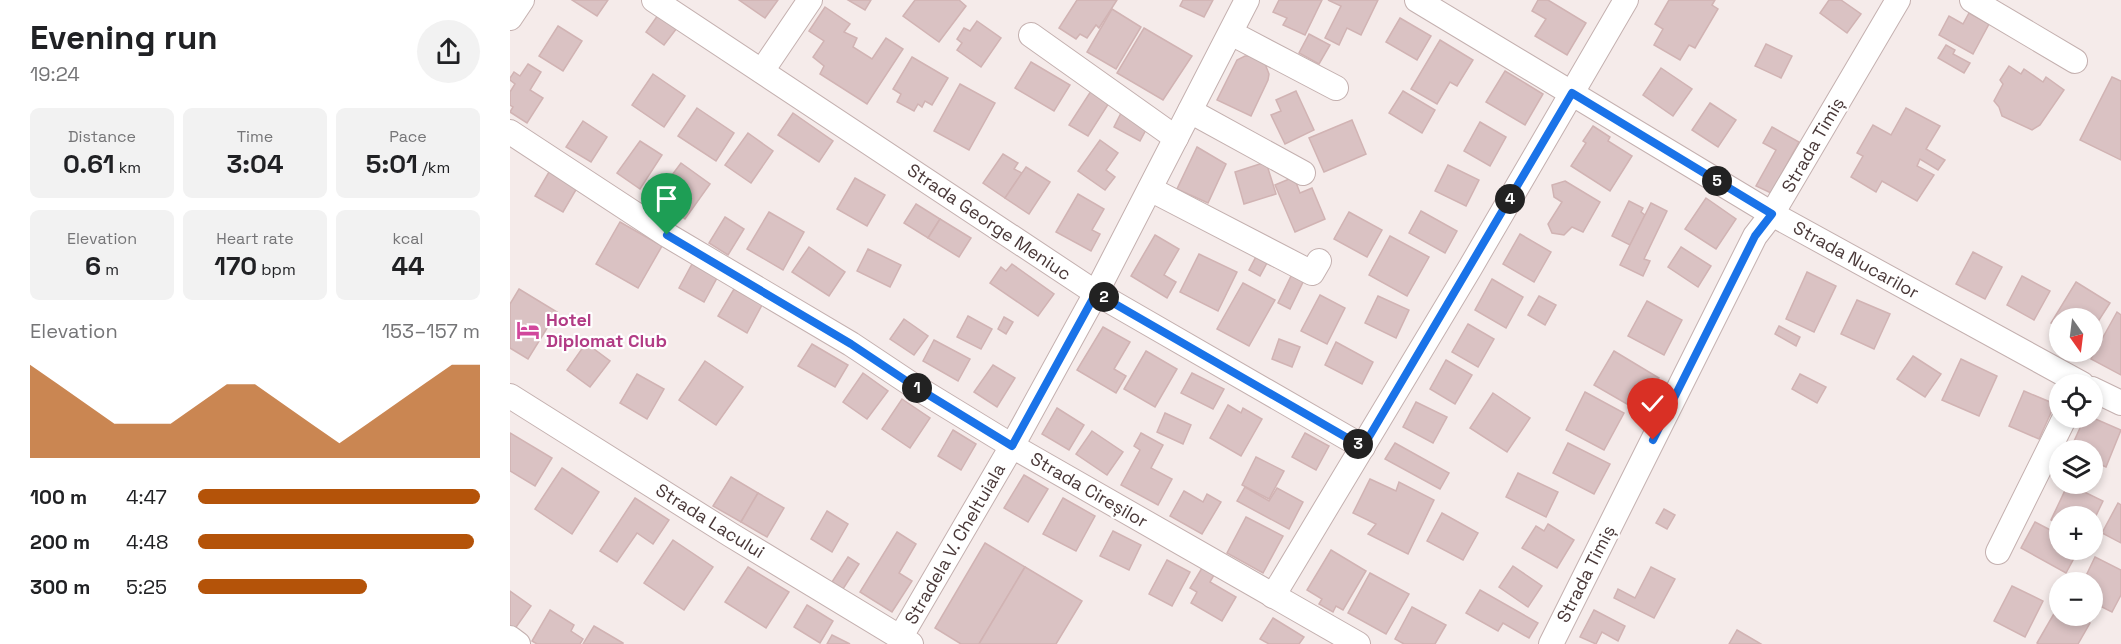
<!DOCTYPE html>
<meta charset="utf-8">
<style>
body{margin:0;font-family:"Space Grotesk",sans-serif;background:#f2f2f2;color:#202124;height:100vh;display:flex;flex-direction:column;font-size:22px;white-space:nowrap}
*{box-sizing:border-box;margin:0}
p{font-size:20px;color:#757577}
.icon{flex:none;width:33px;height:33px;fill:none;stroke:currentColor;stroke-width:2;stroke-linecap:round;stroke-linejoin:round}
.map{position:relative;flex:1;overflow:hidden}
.drawer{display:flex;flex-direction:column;background:#fff;width:510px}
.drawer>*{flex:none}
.needle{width:39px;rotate:166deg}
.fabs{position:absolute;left:1539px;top:308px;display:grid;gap:12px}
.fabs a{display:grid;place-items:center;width:54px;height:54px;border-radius:50%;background:#fff;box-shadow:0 3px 9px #0003;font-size:30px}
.pin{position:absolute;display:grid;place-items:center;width:51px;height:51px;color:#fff;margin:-62px -26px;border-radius:50% 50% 50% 0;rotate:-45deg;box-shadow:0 0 6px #0007}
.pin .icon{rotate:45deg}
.km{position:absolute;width:30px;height:30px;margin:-15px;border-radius:50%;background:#222;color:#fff;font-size:16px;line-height:30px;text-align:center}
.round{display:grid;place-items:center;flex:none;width:63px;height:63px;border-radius:32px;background:#f2f2f2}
.overview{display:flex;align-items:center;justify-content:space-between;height:102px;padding:0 30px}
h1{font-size:33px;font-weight:600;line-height:45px}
.metrics{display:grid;grid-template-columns:repeat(3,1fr);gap:9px;height:102px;padding:6px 30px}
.metrics div{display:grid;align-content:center;border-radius:9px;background:#f2f2f2;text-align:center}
.metrics b{font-size:26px;font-weight:600}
.metrics small{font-size:16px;font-weight:400}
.metrics p{font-size:16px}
.chart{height:168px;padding:12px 30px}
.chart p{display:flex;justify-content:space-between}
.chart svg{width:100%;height:108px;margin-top:6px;fill:#b45309;opacity:.7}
ul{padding:0 30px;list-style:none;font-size:20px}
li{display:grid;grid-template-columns:96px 72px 1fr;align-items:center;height:45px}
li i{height:15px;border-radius:8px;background:#b45309}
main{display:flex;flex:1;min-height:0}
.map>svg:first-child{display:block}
.building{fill:#dac2c3;stroke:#d1b3b3;stroke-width:1.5}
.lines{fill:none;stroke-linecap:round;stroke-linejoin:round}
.minor-casing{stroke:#c4b0af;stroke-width:26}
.minor{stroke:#fff;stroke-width:24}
.route-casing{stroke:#fff;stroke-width:12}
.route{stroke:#1a73e8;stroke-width:8}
.labels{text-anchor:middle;stroke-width:4.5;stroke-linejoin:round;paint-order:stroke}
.street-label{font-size:18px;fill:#493838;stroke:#fff}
.hotel-label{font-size:18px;font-weight:bold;fill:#b23c85;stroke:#fff;text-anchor:start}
</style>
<main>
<section class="drawer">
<div class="overview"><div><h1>Evening run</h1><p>19:24</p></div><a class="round"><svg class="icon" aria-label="share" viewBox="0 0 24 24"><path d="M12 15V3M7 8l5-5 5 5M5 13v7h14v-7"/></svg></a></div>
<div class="metrics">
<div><p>Distance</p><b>0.61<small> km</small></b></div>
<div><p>Time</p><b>3:04</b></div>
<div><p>Pace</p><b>5:01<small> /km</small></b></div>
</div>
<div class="metrics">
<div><p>Elevation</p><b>6<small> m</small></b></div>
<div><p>Heart rate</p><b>170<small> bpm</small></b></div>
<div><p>kcal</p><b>44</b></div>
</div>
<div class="chart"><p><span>Elevation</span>153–157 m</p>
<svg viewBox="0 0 160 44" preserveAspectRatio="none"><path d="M0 44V6L10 14L20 22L30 30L40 30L50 30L60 22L70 14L80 14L90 22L100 30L110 38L120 30L130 22L140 14L150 6L160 6V44z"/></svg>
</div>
<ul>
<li><b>100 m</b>4:47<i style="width:100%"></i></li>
<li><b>200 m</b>4:48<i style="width:98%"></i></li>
<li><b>300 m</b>5:25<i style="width:60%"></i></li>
</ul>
</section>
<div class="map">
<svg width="1611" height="644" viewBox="0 0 1611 644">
<rect width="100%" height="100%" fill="#f5ebea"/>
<g class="building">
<polygon points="62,0 98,0 87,16"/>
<polygon points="229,0 268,0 255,18"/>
<polygon points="338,0 361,0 355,10"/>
<polygon points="405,0 449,0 456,6 429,42 393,16"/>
<polygon points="567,0 607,0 589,28 586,25 577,38 570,34 566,39 549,28"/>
<polygon points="673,0 703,0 694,17 670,6"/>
<polygon points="769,0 812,0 795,35 773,25 777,18 763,12"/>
<polygon points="818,0 868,0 851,35 837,28 829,45 815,38 831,6"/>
<polygon points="1028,0 1038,0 1076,23 1057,55 1025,36 1036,19 1022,11"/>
<polygon points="1159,0 1205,0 1202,5 1208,9 1185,48 1179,45 1170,60 1144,45 1153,29 1145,24"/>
<polygon points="1319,0 1331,0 1351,14 1337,33 1310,13"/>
<polygon points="315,7 340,24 334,32 347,38 343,47 362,59 376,38 393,49 357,104 310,74 314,66 303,57 314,41 299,31"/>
<polygon points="602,9 631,27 606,69 577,52"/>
<polygon points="1459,13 1479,24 1463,54 1429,35 1439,16 1453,24"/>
<polygon points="148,15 167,28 154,45 136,32"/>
<polygon points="890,18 921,36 907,60 876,42"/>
<polygon points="467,21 491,38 471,67 447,50 452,43 447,39 454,28 460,31"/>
<polygon points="48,26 72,41 53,71 29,56"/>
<polygon points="634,28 682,56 653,100 607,73"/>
<polygon points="799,34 820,45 809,64 789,53"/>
<polygon points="930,40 963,60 947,86 940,82 927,104 901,89"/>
<polygon points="1256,44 1282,56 1271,78 1245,66"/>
<polygon points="1436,45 1445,50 1443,54 1460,63 1454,73 1428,58"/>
<polygon points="735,56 742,56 754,61 759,74 758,80 741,116 707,100 727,60"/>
<polygon points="402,57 438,78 422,105 415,101 412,107 408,104 404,111 387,102 391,94 383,89"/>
<polygon points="521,62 560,85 544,111 505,88"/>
<polygon points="18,64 31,72 20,90 33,98 17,123 0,112 3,107 0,105 0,92 5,84 0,80 0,78 4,72 10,76"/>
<polygon points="1499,66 1511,74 1514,69 1533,82 1536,77 1554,90 1530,125 1522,130 1492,116 1489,107 1484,101 1493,84 1490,80"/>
<polygon points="1151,68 1182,89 1163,116 1133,95"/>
<polygon points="995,71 1033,94 1015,125 976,102"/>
<polygon points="143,74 175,96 154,127 122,105"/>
<polygon points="1602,77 1611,81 1611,160 1570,140"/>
<polygon points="450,84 485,103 459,150 424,131"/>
<polygon points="581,91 599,103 578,136 559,125"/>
<polygon points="786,91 804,130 775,144 761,115 771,111 766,100"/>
<polygon points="893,91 925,110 912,133 879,113"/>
<polygon points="1200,103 1226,120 1208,147 1182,130"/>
<polygon points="187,108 224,133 206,161 168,136"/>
<polygon points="1396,108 1430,126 1416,149 1435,160 1428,170 1410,159 1407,166 1424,175 1407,201 1372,181 1366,192 1341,177 1353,156 1347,153 1363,125 1381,135"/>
<polygon points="612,111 638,126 630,141 604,127"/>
<polygon points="283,113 323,141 309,162 268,135"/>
<polygon points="842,120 856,154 814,172 799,138"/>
<polygon points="73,121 97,137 81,162 56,147"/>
<polygon points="970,122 996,137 980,166 954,151"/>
<polygon points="1083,126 1100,137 1098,141 1122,156 1100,191 1061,166 1076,143 1073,141"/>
<polygon points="1262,127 1289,142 1261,193 1246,186 1266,150 1253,143"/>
<polygon points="238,133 263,151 241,183 215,165"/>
<polygon points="590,140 608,153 596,170 605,177 595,190 568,171"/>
<polygon points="130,141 152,155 130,189 107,173"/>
<polygon points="687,147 716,164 698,203 667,189"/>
<polygon points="493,154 508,163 504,169 512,173 495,198 473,183"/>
<polygon points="756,162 766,194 734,204 725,172"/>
<polygon points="171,163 200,184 175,219 157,206 156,183"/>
<polygon points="938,165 969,180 956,206 925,191"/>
<polygon points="516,167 540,182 519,214 495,198"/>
<polygon points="39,172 67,188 53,212 25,196"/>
<polygon points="784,177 790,193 802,188 815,219 785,232 765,185"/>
<polygon points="345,178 375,195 357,226 327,209"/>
<polygon points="1055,181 1090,202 1073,232 1062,227 1054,235 1042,233 1038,224 1052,202 1044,197 1042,185"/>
<polygon points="568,194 594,209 582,230 590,234 581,251 546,232"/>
<polygon points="1196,198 1226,219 1206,249 1175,229"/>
<polygon points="1119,201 1133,208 1131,212 1135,215 1120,245 1102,236"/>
<polygon points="1141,203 1157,211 1134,259 1140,261 1133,276 1110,265"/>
<polygon points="406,204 430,219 418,238 394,223"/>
<polygon points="911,211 947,231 935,253 899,233"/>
<polygon points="259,212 294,232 273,270 237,249"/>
<polygon points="839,212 872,230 857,257 824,239"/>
<polygon points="215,217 234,229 218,255 199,243"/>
<polygon points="430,219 461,238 449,257 418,238"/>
<polygon points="110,222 152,246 128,288 86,264"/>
<polygon points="1010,234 1041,252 1024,282 993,264"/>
<polygon points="645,235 669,249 654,275 666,282 657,298 621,276"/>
<polygon points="880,236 919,257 897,296 859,275"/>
<polygon points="299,247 335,272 319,296 282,272"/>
<polygon points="1171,247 1201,266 1188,287 1158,267"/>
<polygon points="358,249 391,265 380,287 347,271"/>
<polygon points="750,249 768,258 764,267 757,263 750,276 739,270"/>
<polygon points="1463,252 1492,267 1475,299 1446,284"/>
<polygon points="689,254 727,272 708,311 670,292"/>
<polygon points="182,264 207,278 194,302 169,288"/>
<polygon points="502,264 544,294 528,316 480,283 491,267 496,271"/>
<polygon points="783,272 795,278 780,309 768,303"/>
<polygon points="1297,272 1326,286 1304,332 1276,319"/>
<polygon points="1512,276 1540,291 1524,320 1497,305"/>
<polygon points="982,279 1013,297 996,328 965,310"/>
<polygon points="1566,282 1600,303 1582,331 1582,318 1550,318 1550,329 1541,323"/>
<polygon points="733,283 765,300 739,346 707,329"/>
<polygon points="9,289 47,312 18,359 0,348 0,304"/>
<polygon points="224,289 252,305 237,333 208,316"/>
<polygon points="810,295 835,308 817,344 791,331"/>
<polygon points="868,296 899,310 886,338 855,323"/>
<polygon points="1029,296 1046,305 1035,325 1018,315"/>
<polygon points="1347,300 1380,314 1364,349 1331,334"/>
<polygon points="1137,301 1172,320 1154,355 1118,336"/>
<polygon points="1607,312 1611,315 1611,375 1581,359"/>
<polygon points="458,316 482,329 471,349 447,337"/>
<polygon points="494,317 503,322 496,334 488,329"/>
<polygon points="394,319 418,336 404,355 380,339"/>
<polygon points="958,324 984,339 968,367 942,352"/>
<polygon points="1269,326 1290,337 1286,346 1265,334"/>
<polygon points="593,327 620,342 604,369 616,376 606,393 567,370"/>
<polygon points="769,339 790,347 782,367 762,359"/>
<polygon points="424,340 460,359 448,381 413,361"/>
<polygon points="826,342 863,362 852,384 815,365"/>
<polygon points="76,343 100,361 80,387 57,370"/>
<polygon points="302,344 338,365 325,387 288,366"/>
<polygon points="636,351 667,369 645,407 614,389"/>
<polygon points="1104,351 1149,378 1129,411 1084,385"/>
<polygon points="1403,356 1431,374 1415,397 1387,379"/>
<polygon points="1451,359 1487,376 1469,416 1432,400"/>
<polygon points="936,360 962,375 945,404 920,389"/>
<polygon points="195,361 233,387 206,425 169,400"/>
<polygon points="483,365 505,378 487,407 464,392"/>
<polygon points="353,373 378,391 357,419 333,402"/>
<polygon points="682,373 714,389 703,409 671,393"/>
<polygon points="127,374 154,389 137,419 110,403"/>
<polygon points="1290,374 1316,387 1307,403 1282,389"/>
<polygon points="1514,391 1545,404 1529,439 1499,426"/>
<polygon points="1075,392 1114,413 1094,450 1056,430"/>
<polygon points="983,393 1020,418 997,452 960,428"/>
<polygon points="392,399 420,418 400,448 372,429"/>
<polygon points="906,402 937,417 923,443 893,427"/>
<polygon points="718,405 731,413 733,408 752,419 731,456 700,438"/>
<polygon points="547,408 574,425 559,450 532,434"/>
<polygon points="655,413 681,425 673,444 647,432"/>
<polygon points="1575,417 1581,417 1611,430 1596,467 1582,461 1582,450 1560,450"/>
<polygon points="443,430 466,444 451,470 428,456"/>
<polygon points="582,431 613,452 597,475 566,454"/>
<polygon points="0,433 42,458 25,486 0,471"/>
<polygon points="631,433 653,445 641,468 662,479 648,505 611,485 630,450 624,446"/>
<polygon points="795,433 819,446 806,470 782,457"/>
<polygon points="885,443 939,473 930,489 875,459"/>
<polygon points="1058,443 1100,464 1084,494 1043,473"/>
<polygon points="746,457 774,471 759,499 732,485"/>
<polygon points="52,468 89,492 62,534 25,509"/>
<polygon points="1008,473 1048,492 1036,517 996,497"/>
<polygon points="514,475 538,489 518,522 494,508"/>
<polygon points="221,477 248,493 231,522 203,506"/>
<polygon points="860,479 886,491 889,482 924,500 898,554 858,534 866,524 843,513"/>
<polygon points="1558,484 1593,501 1582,524 1582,516 1550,516 1550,524 1541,520"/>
<polygon points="735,487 759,501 767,488 793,502 779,529 727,501"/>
<polygon points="674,491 693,502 697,494 711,502 692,534 660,516"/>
<polygon points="248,493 274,508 257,537 231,522"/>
<polygon points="125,498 159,520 143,544 127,533 107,562 90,551"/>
<polygon points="553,498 585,516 566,551 533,534"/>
<polygon points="1608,503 1611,505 1611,543 1592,533"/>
<polygon points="1154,509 1165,515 1157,529 1146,523"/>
<polygon points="317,511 338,524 322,552 301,539"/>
<polygon points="932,513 968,533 953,560 917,541"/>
<polygon points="736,517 773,536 753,573 717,553"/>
<polygon points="1525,522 1550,535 1550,549 1569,549 1556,573 1511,548"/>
<polygon points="1038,524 1064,540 1047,568 1012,548 1026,526 1034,531"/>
<polygon points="603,531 631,545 619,570 590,556"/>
<polygon points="387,532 406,544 389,573 402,581 382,612 350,592"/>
<polygon points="163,540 203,567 174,610 134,583"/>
<polygon points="475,543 515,567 469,644 451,644 425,628"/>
<polygon points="821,550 856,571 833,610 826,606 823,612 809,604 812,599 797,590"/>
<polygon points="338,557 349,564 333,589 322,582"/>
<polygon points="1585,557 1611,570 1611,595 1602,612 1582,602 1582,582 1573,582"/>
<polygon points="657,560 680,572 662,606 639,594"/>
<polygon points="1003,566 1032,586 1018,607 989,587"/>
<polygon points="238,567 279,592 256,628 215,602"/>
<polygon points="515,567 572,601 546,644 469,644"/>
<polygon points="1141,567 1165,579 1144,618 1104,598 1108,589 1125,598"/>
<polygon points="692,568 704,575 700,582 726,597 712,621 681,603 687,592 680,588"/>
<polygon points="860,573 899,594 876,634 838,613"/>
<polygon points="1502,586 1533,601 1515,637 1484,621"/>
<polygon points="970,590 1028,623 1019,638 993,623 988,631 956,613"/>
<polygon points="0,591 21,606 4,630 0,628"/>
<polygon points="297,605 323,621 310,643 284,627"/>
<polygon points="1549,605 1550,615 1567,615 1580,623 1568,644 1529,644 1527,643"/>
<polygon points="902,607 936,625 925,644 894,644 885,639"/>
<polygon points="40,610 64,625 61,631 73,639 70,644 27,644 22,641"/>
<polygon points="1084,610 1115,626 1108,641 1092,632 1086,644 1070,637"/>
<polygon points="763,618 794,637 789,644 759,644 750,639"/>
<polygon points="84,626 113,643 113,644 73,644"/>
<polygon points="1227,630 1251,644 1219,644"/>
<polygon points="322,635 340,644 317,644"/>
</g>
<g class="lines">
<g class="minor-casing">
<g id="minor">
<polyline points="144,0 586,293 853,447"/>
<polyline points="907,0 1262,214 1572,384"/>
<polyline points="1462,0 1565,61"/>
<polyline points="0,18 12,0"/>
<polyline points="721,33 826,88"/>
<polyline points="521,35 666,138"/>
<polyline points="252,71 300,0"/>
<polyline points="680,111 793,173"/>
<polyline points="0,132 157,235 341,344 404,386 502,446 848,644"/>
<polyline points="640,189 802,273 809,261"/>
<polyline points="1582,389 1611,403"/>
<polyline points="0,396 221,535 401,644"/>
<polyline points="1488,552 1555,417"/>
<polyline points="763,596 960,268 1116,0"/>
<polyline points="0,638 8,644"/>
<polyline points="390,638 502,446 586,293 737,0"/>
<polyline points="1041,644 1245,236 1262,214 1388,0"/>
</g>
</g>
<use href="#minor" class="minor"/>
</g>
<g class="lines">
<g class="route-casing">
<polyline id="route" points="157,235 341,344 404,386 502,446 586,293 853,447 1062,93 1262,214 1245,236 1143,440"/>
</g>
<use href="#route" class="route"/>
</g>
<defs>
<g id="hotel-bare" transform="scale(1.8)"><path d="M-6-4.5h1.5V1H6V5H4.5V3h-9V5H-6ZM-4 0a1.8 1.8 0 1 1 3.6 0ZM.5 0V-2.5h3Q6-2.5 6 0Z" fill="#d1479c" stroke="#fff" stroke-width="2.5" paint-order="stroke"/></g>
</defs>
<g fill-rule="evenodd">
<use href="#hotel-bare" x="18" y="330"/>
</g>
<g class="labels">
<g class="street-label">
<text transform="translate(1303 145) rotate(-60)" y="6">Strada Timiș</text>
<text transform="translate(479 222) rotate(34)" y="6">Strada George Meniuc</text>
<text transform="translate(1346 260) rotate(29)" y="6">Strada Nucarilor</text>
<text transform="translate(579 490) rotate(30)" y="6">Strada Cireșilor</text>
<text transform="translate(200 521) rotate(32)" y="6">Strada Lacului</text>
<text transform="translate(445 544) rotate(-60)" y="6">Stradela V. Cheltuiala</text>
<text transform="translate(1076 574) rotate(-63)" y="6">Strada Timiș</text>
</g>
<g class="hotel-label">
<text x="36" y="326">Hotel<tspan x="36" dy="21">Diplomat Club</tspan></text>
</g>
</g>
</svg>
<div class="fabs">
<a><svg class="needle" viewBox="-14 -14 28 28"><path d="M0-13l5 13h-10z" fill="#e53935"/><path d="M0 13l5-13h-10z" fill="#757577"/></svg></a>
<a><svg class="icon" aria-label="locate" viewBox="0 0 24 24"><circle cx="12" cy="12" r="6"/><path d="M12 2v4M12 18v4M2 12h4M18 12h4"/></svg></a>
<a><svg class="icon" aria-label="layers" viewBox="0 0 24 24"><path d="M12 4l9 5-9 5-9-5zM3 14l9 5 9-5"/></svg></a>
<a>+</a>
<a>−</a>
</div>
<div class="pin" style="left:157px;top:235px;background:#1e9e55"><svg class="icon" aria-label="arrive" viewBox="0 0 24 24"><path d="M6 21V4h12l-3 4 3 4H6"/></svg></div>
<div class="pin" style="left:1143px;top:440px;background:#d93025"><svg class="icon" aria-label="check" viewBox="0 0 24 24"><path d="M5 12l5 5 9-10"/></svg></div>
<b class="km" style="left:407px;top:388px">1</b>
<b class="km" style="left:594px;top:297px">2</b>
<b class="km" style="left:848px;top:444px">3</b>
<b class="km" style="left:1000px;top:199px">4</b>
<b class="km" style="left:1207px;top:181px">5</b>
</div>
</main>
